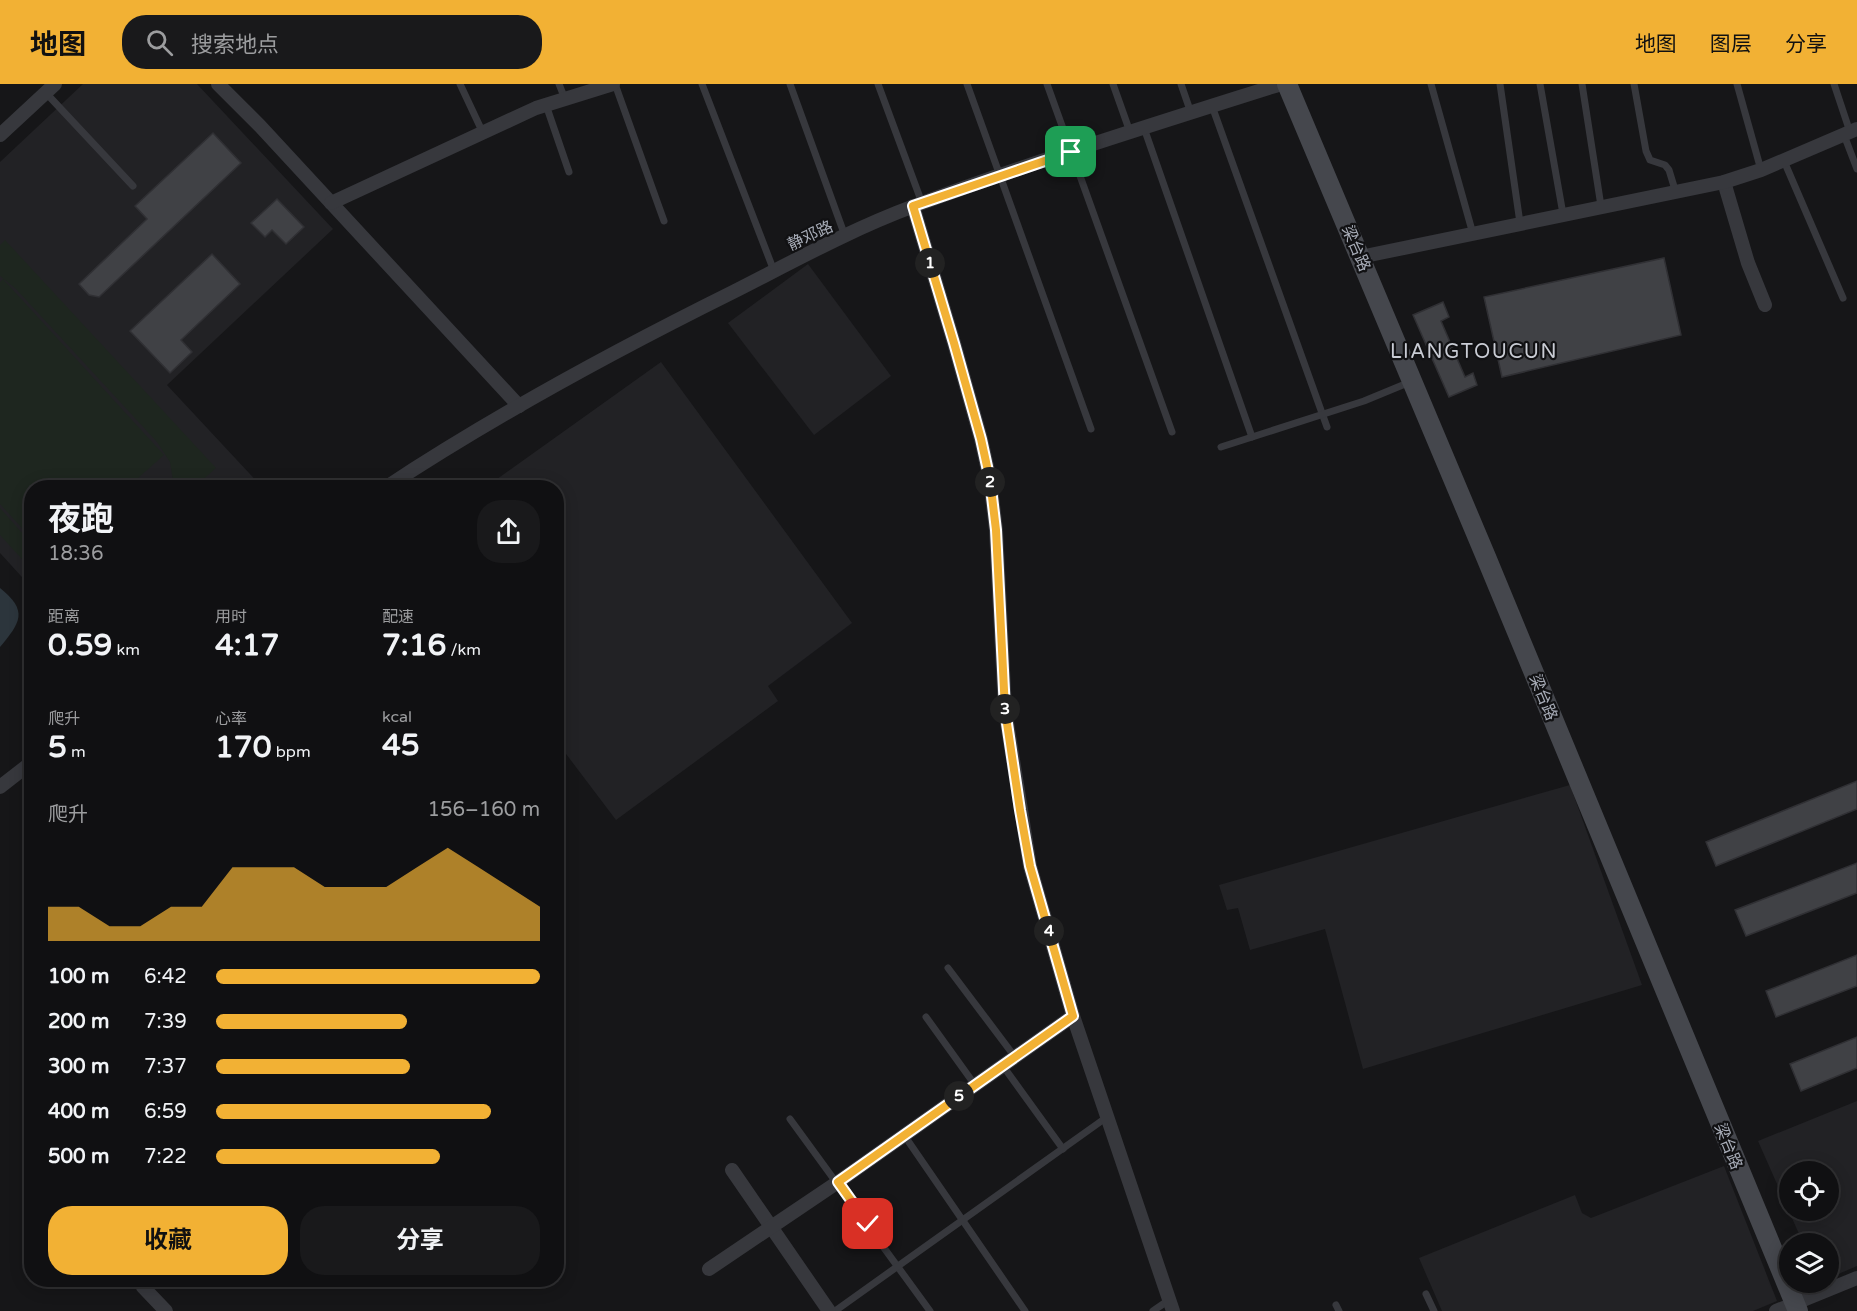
<!DOCTYPE html>
<html lang="zh">
<meta charset="utf-8">
<style>
body{margin:0;font-family:"Varela Round","Noto Sans SC",sans-serif;background:#19191b;color:#f1f3f6;height:100vh;display:flex;flex-direction:column;font-size:22px;white-space:nowrap}
*{box-sizing:border-box;margin:0}
p{font-size:20px;color:#9c9d9f}
.icon{flex:none;width:33px;height:33px;fill:none;stroke:currentColor;stroke-width:2;stroke-linecap:round;stroke-linejoin:round}
.map{position:relative;flex:1;overflow:hidden}
.details{position:absolute;left:24px;top:396px;width:540px;height:807px;display:flex;flex-direction:column;background:#101012;border-radius:24px;box-shadow:0 3px 15px #0003,0 0 0 2px #303032}
.details>*{flex:none}
.tools{position:absolute;left:1779px;top:1077px;display:grid;gap:12px}
.tools a{display:grid;place-items:center;width:60px;height:60px;border-radius:50%;background:#101012;box-shadow:0 3px 15px #0003,0 0 0 2px #303032;font-size:30px}
.pin{position:absolute;display:grid;place-items:center;width:51px;height:51px;color:#fff;margin:-26px;border-radius:12px;box-shadow:0 3px 9px #0006}
.km{position:absolute;width:30px;height:30px;margin:-15px;border-radius:50%;background:#222;color:#fff;font-size:16px;line-height:30px;text-align:center}
.round{display:grid;place-items:center;flex:none;width:63px;height:63px;border-radius:24px;background:#19191b}
.overview{display:flex;align-items:center;justify-content:space-between;height:102px;padding:0 24px}
h1{font-size:33px;font-weight:700;line-height:45px}
.stats{display:grid;grid-template-columns:repeat(3,1fr);gap:9px;height:102px;padding:6px 24px}
.stats div{display:grid;align-content:center}
.stats b{font-size:30px;font-weight:700}
.stats small{font-size:16px;font-weight:400}
.stats p{font-size:16px}
.chart{height:168px;padding:12px 24px}
.chart p{display:flex;justify-content:space-between}
.chart svg{width:100%;height:108px;margin-top:6px;fill:#f2b134;opacity:.7}
.action{display:flex;gap:12px;margin-top:auto;padding:12px 24px}
.action a{flex:1;height:69px;border-radius:24px;background:#f2b134;color:#111;font-size:24px;font-weight:700;line-height:69px;text-align:center}
.action a+a{background:#19191b;color:#f1f3f6}
ul{padding:0 24px;list-style:none;font-size:20px}
li{display:grid;grid-template-columns:96px 72px 1fr;align-items:center;height:45px}
li i{height:15px;border-radius:8px;background:#f2b134}
header{display:flex;align-items:center;gap:36px;box-sizing:border-box;height:84px;padding:0 30px;background:#f2b134;color:#111}
header strong{font-size:28px}
nav{display:flex;gap:33px;margin-inline-start:auto;font-size:21px}
.search{width:420px;height:54px;background:#19191b;display:flex;align-items:center;gap:15px;box-sizing:border-box;padding:0 21px;border-radius:24px;color:#9c9d9f;font-size:22px}
.map>svg:first-child{display:block}
.built{fill:#222225;fill-rule:evenodd}
.green{fill:#1e261f}
.water{fill:#2c353c}
.building{fill:#404145;stroke:#303034;stroke-width:1.5}
.lines{fill:none;stroke-linecap:round;stroke-linejoin:round}
.lane{stroke:#37383d;stroke-width:7}
.street{stroke:#37383d;stroke-width:14}
.secondary{stroke:#45474d;stroke-width:20}
.route-casing{stroke:#fff;stroke-width:12}
.route{stroke:#f2b134;stroke-width:8}
.labels{text-anchor:middle;stroke-width:4.5;stroke-linejoin:round;paint-order:stroke}
.street-label{font-size:16px;fill:#a8adb8;stroke:#111113}
.quarter-label{font-size:20px;letter-spacing:1.5px;fill:#c9ccd4;stroke:#111113}
</style>
<header>
<strong>地图</strong>
<div class="search"><svg class="icon" aria-label="search" viewBox="0 0 24 24"><circle cx="10" cy="10" r="6"/><path d="M15 15l6 6"/></svg>搜索地点</div>
<nav><a>地图</a><a>图层</a><a>分享</a></nav>
</header>
<div class="map">
<svg width="1857" height="1227" viewBox="0 0 1857 1227">
<rect width="100%" height="100%" fill="#161618"/>
<g class="built">
<polygon points="83,0 197,0 333,145 167,301 262,403 32,404 31,503 0,469 0,78"/>
<polygon points="808,180 891,292 814,351 728,239"/>
<polygon points="661,278 852,539 768,602 778,617 616,736 557,658 556,404 486,403"/>
<polygon points="1570,701 1642,901 1363,985 1325,845 1250,866 1238,824 1227,826 1219,801"/>
<path d="M 1857,1017 L 1857,1182 L 1829,1194 L 1828,1160 L 1803,1159 L 1758,1057 ZM 1790,1088 L 1828,1088 L 1828,1126 L 1790,1126 Z"/>
<polygon points="1724,1082 1777,1217 1753,1227 1442,1227 1419,1174 1575,1111 1582,1129 1591,1134"/>
</g>
<g class="green">
<polygon points="5,156 216,384 197,401 192,397 192,403 174,403 170,378 157,358 16,205 0,192 0,161"/>
<polygon points="3,195 164,371 128,403 32,404 31,454 0,420 0,198"/>
<polygon points="0,424 31,459 31,485 0,451"/>
</g>
<path class="water" d="M 0,504 C 29,527 20,539 0,563 Z"/>
<g class="building">
<polygon points="213,49 241,79 99,213 89,211 79,200 147,135 135,122"/>
<polygon points="277,115 304,143 286,160 272,146 265,153 251,139"/>
<polygon points="212,170 240,200 181,256 192,268 170,289 130,247"/>
<polygon points="1664,174 1681,251 1502,293 1484,213"/>
<polygon points="1443,218 1449,233 1441,237 1465,293 1473,289 1477,301 1449,313 1413,231"/>
<polygon points="1857,697 1857,725 1716,782 1706,758"/>
<polygon points="1857,779 1857,809 1746,852 1735,826"/>
<polygon points="1857,871 1857,902 1776,933 1766,907"/>
<polygon points="1857,953 1857,984 1801,1007 1790,980"/>
</g>
<g class="lines">
<g class="lane">
<polyline points="460,0 483,49"/>
<polyline points="559,0 565,15"/>
<polyline points="615,0 664,137"/>
<polyline points="702,0 774,187"/>
<polyline points="790,0 845,152"/>
<polyline points="878,0 922,119"/>
<polyline points="967,0 1091,345"/>
<polyline points="1047,0 1172,348"/>
<polyline points="1113,0 1130,48"/>
<polyline points="1181,0 1191,29"/>
<polyline points="1431,0 1473,150"/>
<polyline points="1500,0 1520,139"/>
<polyline points="1540,0 1563,130"/>
<polyline points="1582,0 1601,122"/>
<polyline points="1634,0 1646,67 1650,76 1665,81 1669,86 1676,109"/>
<polyline points="1737,0 1761,86"/>
<polyline points="1834,0 1850,48"/>
<polyline points="46,9 133,102"/>
<polyline points="546,21 569,88"/>
<polyline points="1212,22 1327,343"/>
<polyline points="1144,44 1252,353"/>
<polyline points="1844,51 1857,85"/>
<polyline points="1784,77 1843,214"/>
<polyline points="1221,363 1364,317 1410,298"/>
<polyline points="948,884 1015,973"/>
<polyline points="926,933 975,1001"/>
<polyline points="1003,982 1063,1065"/>
<polyline points="790,1035 930,1227"/>
<polyline points="904,1051 1025,1227"/>
<polyline points="1426,1210 1434,1227"/>
<polyline points="1336,1221 1339,1227"/>
<polyline points="835,1227 1107,1033"/>
<polyline points="1153,1227 1169,1216"/>
</g>
<g class="street">
<polyline points="218,0 260,42 519,322"/>
<polyline points="0,51 55,0"/>
<polyline points="1724,98 1748,179 1765,221"/>
<polyline points="331,119 536,24 613,0"/>
<polyline points="913,122 954,259 981,355 990,396 996,446 1005,626 1030,782 1073,932 1173,1227"/>
<polyline points="1360,173 1724,98 1761,86 1857,45"/>
<path d="M 385,404 C 497,330 616,266 735,207 C 794,177 852,145 914,122 C 1035,77 1158,39 1281,0"/>
<polyline points="0,703 32,678"/>
<polyline points="732,1086 829,1227"/>
<polyline points="709,1185 838,1098 1073,932"/>
<polyline points="143,1203 166,1227"/>
<polyline points="1776,1227 1857,1194"/>
</g>
<polyline class="secondary" points="1287,0 1486,473 1798,1227"/>
</g>
<g class="lines">
<g class="route-casing">
<polyline id="route" points="868,1140 838,1098 1073,932 1030,782 1020,726 1005,626 996,446 990,396 981,355 954,259 913,122 1071,68"/>
</g>
<use href="#route" class="route"/>
</g>
<g class="labels">
<g class="street-label">
<text transform="translate(810 151) rotate(-25)" y="6">静邓路</text>
<text transform="translate(1357 164) rotate(67)" y="6">梁台路</text>
<text transform="translate(1544 613) rotate(68)" y="6">梁台路</text>
<text transform="translate(1729 1062) rotate(68)" y="6">梁台路</text>
</g>
<g class="quarter-label">
<text x="1474" y="274">LIANGTOUCUN</text>
</g>
</g>
</svg>
<div class="tools">
<a><svg class="icon" aria-label="locate" viewBox="0 0 24 24"><circle cx="12" cy="12" r="6"/><path d="M12 2v4M12 18v4M2 12h4M18 12h4"/></svg></a>
<a><svg class="icon" aria-label="layers" viewBox="0 0 24 24"><path d="M12 4l9 5-9 5-9-5zM3 14l9 5 9-5"/></svg></a>
</div>
<div class="pin" style="left:1071px;top:68px;background:#1e9e55"><svg class="icon" aria-label="arrive" viewBox="0 0 24 24"><path d="M6 21V4h12l-3 4 3 4H6"/></svg></div>
<div class="pin" style="left:868px;top:1140px;background:#d93025"><svg class="icon" aria-label="check" viewBox="0 0 24 24"><path d="M5 12l5 5 9-10"/></svg></div>
<b class="km" style="left:930px;top:179px">1</b>
<b class="km" style="left:990px;top:398px">2</b>
<b class="km" style="left:1005px;top:625px">3</b>
<b class="km" style="left:1049px;top:847px">4</b>
<b class="km" style="left:959px;top:1012px">5</b>
<section class="details">
<div class="overview"><div><h1>夜跑</h1><p>18:36</p></div><a class="round"><svg class="icon" aria-label="share" viewBox="0 0 24 24"><path d="M12 15V3M7 8l5-5 5 5M5 13v7h14v-7"/></svg></a></div>
<div class="stats">
<div><p>距离</p><b>0.59<small> km</small></b></div>
<div><p>用时</p><b>4:17</b></div>
<div><p>配速</p><b>7:16<small> /km</small></b></div>
</div>
<div class="stats">
<div><p>爬升</p><b>5<small> m</small></b></div>
<div><p>心率</p><b>170<small> bpm</small></b></div>
<div><p>kcal</p><b>45</b></div>
</div>
<div class="chart"><p><span>爬升</span>156–160 m</p>
<svg viewBox="0 0 160 44" preserveAspectRatio="none"><path d="M0 44V30L10 30L20 38L30 38L40 30L50 30L60 14L70 14L80 14L90 22L100 22L110 22L120 14L130 6L140 14L150 22L160 30V44z"/></svg>
</div>
<ul>
<li><b>100 m</b>6:42<i style="width:100%"></i></li>
<li><b>200 m</b>7:39<i style="width:59%"></i></li>
<li><b>300 m</b>7:37<i style="width:60%"></i></li>
<li><b>400 m</b>6:59<i style="width:85%"></i></li>
<li><b>500 m</b>7:22<i style="width:69%"></i></li>
</ul>
<div class="action"><a>收藏</a><a>分享</a></div>
</section>
</div>
